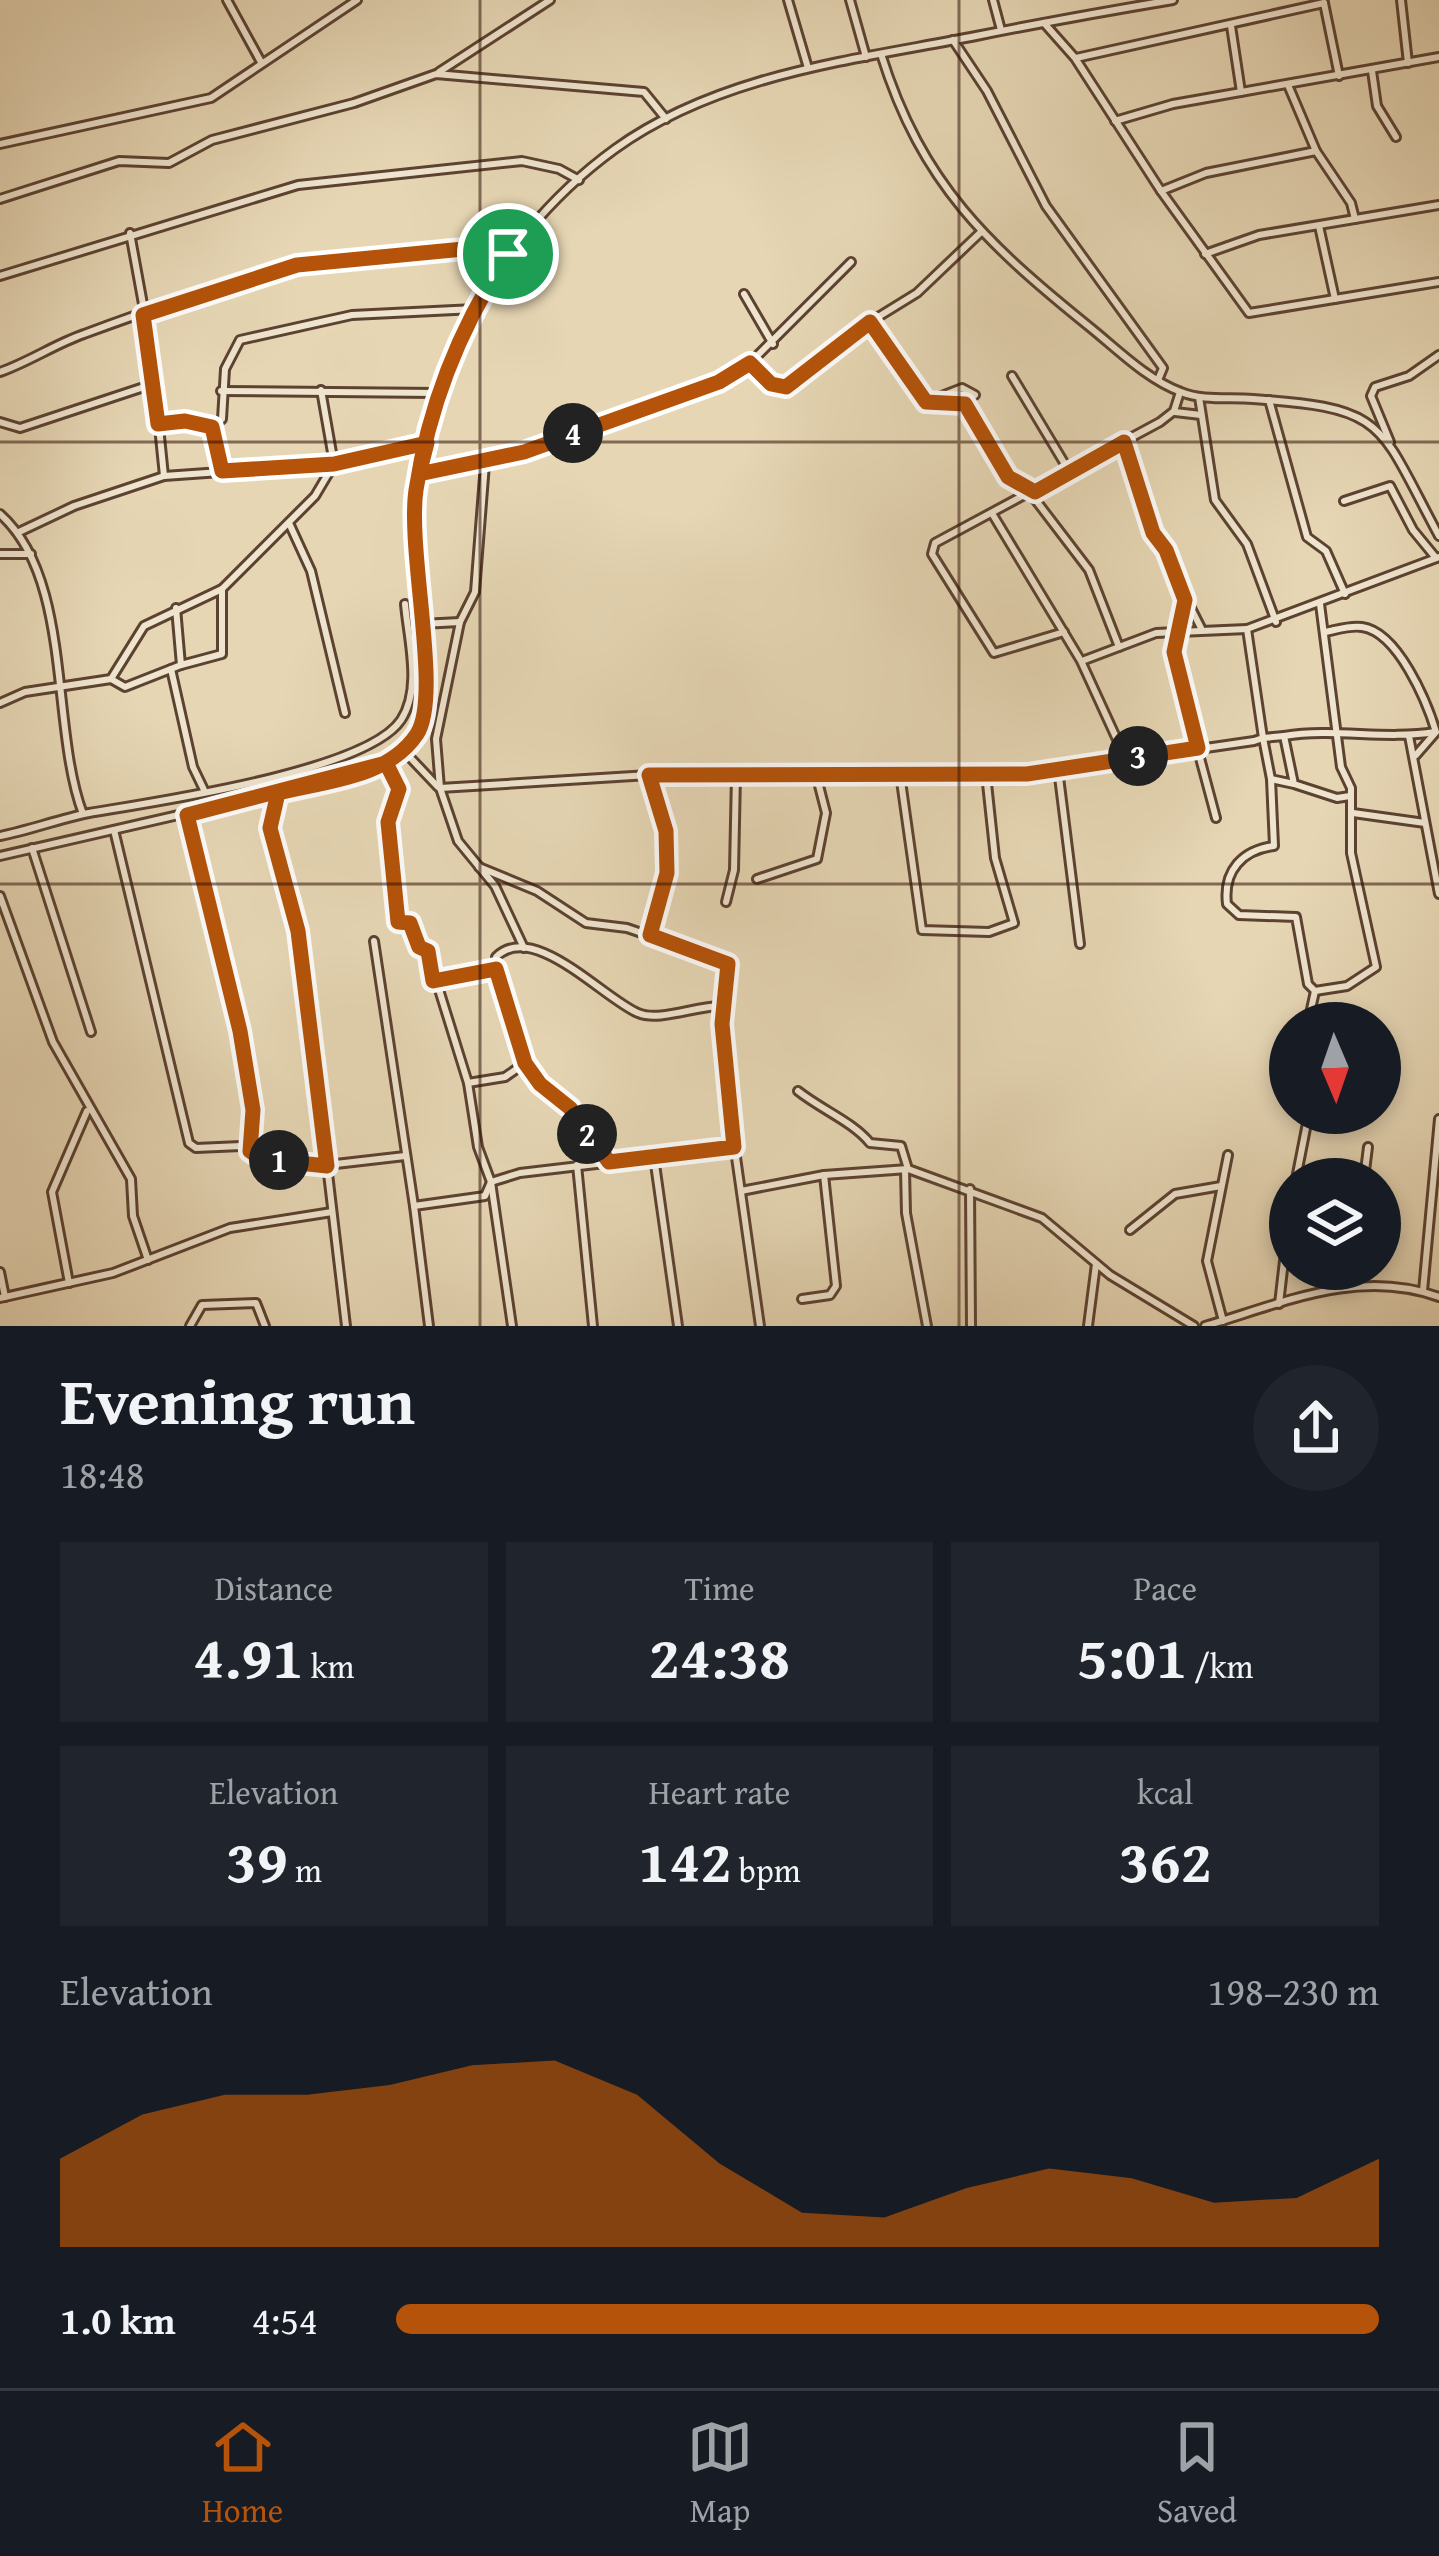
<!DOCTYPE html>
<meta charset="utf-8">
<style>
body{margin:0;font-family:"Gentium Book Plus",serif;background:#20242c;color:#f1f3f6;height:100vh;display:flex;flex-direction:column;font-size:45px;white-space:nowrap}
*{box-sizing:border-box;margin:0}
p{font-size:39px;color:#9ea1a6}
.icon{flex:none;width:66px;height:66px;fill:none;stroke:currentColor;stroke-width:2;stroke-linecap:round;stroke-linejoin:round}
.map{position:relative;height:1326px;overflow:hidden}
.side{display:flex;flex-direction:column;background:#171b24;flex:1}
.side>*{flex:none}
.needle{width:78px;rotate:178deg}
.tools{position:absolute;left:1269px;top:1002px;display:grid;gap:24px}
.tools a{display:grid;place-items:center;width:132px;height:132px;border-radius:50%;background:#171b24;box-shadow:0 6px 18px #0003;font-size:60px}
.pin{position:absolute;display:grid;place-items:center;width:102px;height:102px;color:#fff;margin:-51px;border:6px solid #fff;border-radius:50%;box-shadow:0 3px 12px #0007}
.km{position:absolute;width:60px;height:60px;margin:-30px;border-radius:50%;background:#222;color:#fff;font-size:33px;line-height:60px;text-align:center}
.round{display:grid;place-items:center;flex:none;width:126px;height:126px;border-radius:63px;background:#20242c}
.summary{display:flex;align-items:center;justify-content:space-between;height:204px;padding:0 60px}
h1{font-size:66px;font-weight:800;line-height:90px}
.figures{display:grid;grid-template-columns:repeat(3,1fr);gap:18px;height:204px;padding:12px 60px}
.figures div{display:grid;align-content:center;border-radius:0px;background:#20242c;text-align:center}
.figures b{font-size:60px;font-weight:800}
.figures small{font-size:33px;font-weight:400}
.figures p{font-size:33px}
.chart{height:336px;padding:24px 60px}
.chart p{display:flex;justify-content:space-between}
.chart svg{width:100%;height:216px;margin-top:12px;fill:#b45309;opacity:.7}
ul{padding:0 60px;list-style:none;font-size:39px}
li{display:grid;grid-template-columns:192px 144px 1fr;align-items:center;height:90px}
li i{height:30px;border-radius:15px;background:#b45309}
.tabs{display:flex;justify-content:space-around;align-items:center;height:168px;border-top:3px solid #363941;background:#171b24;font-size:33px;color:#9ea1a6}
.tabs a{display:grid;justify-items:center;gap:6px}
.tabs .on{color:#b45309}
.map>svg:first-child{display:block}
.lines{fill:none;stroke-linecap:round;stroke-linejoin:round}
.street-casing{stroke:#5c4231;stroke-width:12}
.street{stroke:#efe4ce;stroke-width:6}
.route-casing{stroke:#fff;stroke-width:24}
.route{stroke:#b45309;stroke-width:15}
.grid{fill:none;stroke:#2e1005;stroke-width:3;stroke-opacity:0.55}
</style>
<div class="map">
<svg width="1439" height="1326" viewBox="0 0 1439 1326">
<rect width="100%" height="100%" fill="#e6d6b4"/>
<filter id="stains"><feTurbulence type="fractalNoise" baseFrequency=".00167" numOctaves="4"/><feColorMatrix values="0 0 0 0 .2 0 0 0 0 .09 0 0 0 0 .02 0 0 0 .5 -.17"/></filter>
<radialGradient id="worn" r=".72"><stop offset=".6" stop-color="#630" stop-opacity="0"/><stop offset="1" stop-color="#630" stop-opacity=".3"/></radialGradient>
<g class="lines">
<g class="street-casing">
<g id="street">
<polyline points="227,0 261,62"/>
<polyline points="788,0 808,68"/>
<polyline points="850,0 866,57"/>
<polyline points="993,0 1001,30"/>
<polyline points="1401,0 1408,63"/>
<polyline points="1324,3 1339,76"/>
<polyline points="1044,23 1075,58 1161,191 1249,313 1439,282"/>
<polyline points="1231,26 1241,92"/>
<polyline points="953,40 987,91 1046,206 1163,368 1158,380"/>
<path d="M 881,54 C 922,185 988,245 1092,329 C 1119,351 1148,380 1181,392 C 1203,401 1230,397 1253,399 C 1389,408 1378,423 1439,536"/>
<polyline points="1076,58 1324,3"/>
<polyline points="1372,71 1377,106 1396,137"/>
<polyline points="439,72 550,0"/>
<polyline points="1288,85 1316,151"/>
<polyline points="1115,121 1173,104 1439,57"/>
<polyline points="0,144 211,98 357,0"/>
<polyline points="1161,191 1206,173 1316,151 1351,203 1355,219"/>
<polyline points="0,199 119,161 169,163 212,140 354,103 436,74 644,92 666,119"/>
<polyline points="1319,226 1335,299"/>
<polyline points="130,233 151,348 164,476"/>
<polyline points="1205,254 1259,235 1439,205"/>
<polyline points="0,276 298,185 522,161 559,169 579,180"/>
<polyline points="744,294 773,344"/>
<polyline points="750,363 851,262"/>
<path d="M 0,372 C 29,362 55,344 84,334 C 205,289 379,229 508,254"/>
<polyline points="1012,376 1069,471"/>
<polyline points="221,391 437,393"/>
<polyline points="975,395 962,388 926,402 870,322 917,293 981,232"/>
<polyline points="1199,397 1215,500 1247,544 1276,622"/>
<polyline points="944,399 965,404 1008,477 1035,492"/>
<polyline points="1269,400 1307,537 1326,551 1345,594"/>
<polyline points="1175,412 1201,415"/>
<polyline points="0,422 20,428 153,384"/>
<polyline points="157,424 212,427"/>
<polyline points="1124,441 1153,533 1201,628"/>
<polyline points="1390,442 1371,396 1375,387 1409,376 1439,355"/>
<polyline points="485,464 475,592 460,622 436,739 440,788 458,841 495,886 524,948"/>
<polyline points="222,471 212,427 222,419 225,369 240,340 352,315 475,309"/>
<polyline points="421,474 524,452 719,382 750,363 771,384 786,387 870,322"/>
<polyline points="1031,494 1089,570 1119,647"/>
<polyline points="1344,501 1390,486 1413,530 1436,558"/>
<path d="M 0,514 C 73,579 50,727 83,814"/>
<polyline points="993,515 1081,661 1125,757"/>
<polyline points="289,523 311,571 345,713"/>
<polyline points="19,532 74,506 164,476 334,464 427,444"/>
<polyline points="0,554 31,554"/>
<polyline points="1185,600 1175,640 1177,672 1216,818"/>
<polyline points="421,624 460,622"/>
<polyline points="1064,632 994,653 932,554 935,543 1160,422 1174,411 1180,392"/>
<path d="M 1325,632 C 1336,630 1350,625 1362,627 C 1398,632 1427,702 1436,732 L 1416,755"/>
<polyline points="1082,661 1156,633 1247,629"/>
<polyline points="181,665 222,654 222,589"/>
<polyline points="171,669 193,767 205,792"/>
<polyline points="111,679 125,687 181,665 176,608"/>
<polyline points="0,703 25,692 111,679 144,626 222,589 315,496 334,464 321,390"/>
<path d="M 1284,736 C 1335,728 1385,740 1435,732"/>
<polyline points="1409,736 1439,894"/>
<polyline points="403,750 438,787"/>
<polyline points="387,765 399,789 388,822 398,922 410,923 419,948 427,951 468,1083 478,1147 491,1182 512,1326"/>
<polyline points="1058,769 1080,944"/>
<polyline points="900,774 922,930 989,932 1014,923 995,858 986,774"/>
<polyline points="649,775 666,831 667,873 650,936"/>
<path d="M 1271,779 L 1274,846 C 1243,850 1223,870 1227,904 L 1239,915 L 1296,917 L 1308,984 L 1315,991 L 1308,1023"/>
<polyline points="1294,784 1271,779 1263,738 1284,736 1294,784 1337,798 1350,796"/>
<polyline points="440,788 649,775 1027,774 1254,741 1263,738 1247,629 1439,557"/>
<polyline points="278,792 270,828 298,931 327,1165 405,1156"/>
<polyline points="1353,813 1425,823"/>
<path d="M 187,815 C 215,923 254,1036 249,1148"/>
<polyline points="114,830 189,1143 196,1148 241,1146 261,1159 327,1165 346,1326"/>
<path d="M 0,836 C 30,830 59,819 89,813 C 153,802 366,772 401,720 C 422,688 408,640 405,604"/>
<polyline points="32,848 91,1032"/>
<path d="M 0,856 L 357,774 C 386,764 414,750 424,719 C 439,672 416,614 414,566 C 407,405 484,244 615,149 C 719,74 854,60 976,36 C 1041,23 1107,11 1173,0"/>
<polyline points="479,867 537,891 586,923 627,928 726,962 721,1006 730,1115 760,1326"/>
<polyline points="757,879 817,859 826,813 816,774"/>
<polyline points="0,896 53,1042 131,1179 133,1216 148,1260"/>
<polyline points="726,902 734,870 736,775"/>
<polyline points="374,941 414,1206"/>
<polyline points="433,981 496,969"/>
<polyline points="1315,991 1347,986 1376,967 1351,853 1351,788 1341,767 1320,604"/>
<path d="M 525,1063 L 496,969 L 496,957 C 533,920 604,999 638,1013 C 659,1022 695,1006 721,1006"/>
<polyline points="468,1083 505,1077 525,1063 570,1108 609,1162"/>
<path d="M 798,1091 C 822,1110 853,1122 870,1143 L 901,1146 L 908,1169 L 1042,1218 L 1110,1275 L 1194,1326"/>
<polyline points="654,1157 678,1326"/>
<polyline points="577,1165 593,1326"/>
<polyline points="905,1170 906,1213 927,1326"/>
<polyline points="1296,1179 1309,1113"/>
<polyline points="1364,1179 1368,1147"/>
<polyline points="970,1189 971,1326"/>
<polyline points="741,1191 824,1175 908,1169"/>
<polyline points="1130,1230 1175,1194 1221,1186"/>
<polyline points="0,1272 5,1297"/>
<polyline points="69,1283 52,1192 87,1111"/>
<polyline points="1355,1283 1356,1269"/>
<polyline points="1423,1291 1439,1119"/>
<polyline points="0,1298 113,1273 230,1228 332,1212"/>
<polyline points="802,1299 830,1295 836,1286 824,1175"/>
<polyline points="1279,1304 1290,1209"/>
<polyline points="1223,1321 1207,1261 1228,1155"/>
<polyline points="190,1326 202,1305 256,1303 265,1326"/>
<polyline points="429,1326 414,1206 485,1196 491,1182 520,1173 732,1148"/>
<polyline points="1088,1326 1096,1264"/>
<path d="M 1205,1326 C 1283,1303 1358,1268 1439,1297"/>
</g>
</g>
<use href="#street" class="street"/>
</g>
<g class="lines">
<g class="route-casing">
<path id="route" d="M 508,254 C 460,327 429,404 416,490 C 407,552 442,695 417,734 C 388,778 325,781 278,793 L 270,828 L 298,931 L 327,1166 L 261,1159 L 250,1151 L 253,1110 L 240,1031 L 187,815 L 386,763 L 399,789 L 388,822 L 398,922 L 410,923 L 419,947 L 428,951 L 433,981 L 496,969 L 525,1063 L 540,1084 L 570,1108 L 609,1162 L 734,1147 L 722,1024 L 728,964 L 650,935 L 667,873 L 666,831 L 649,775 L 1027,774 L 1198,748 L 1174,652 L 1185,600 L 1166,550 L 1153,533 L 1124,442 L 1035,492 L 1008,477 L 965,404 L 926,402 L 870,322 L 786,387 L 771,384 L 750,363 L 719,382 L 524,452 L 419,474 L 427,443 L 334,464 L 222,471 L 212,427 L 185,421 L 158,424 L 143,315 L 297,265 L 474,248 L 508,254"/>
</g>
<use href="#route" class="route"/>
</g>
<path class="grid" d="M 480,0 L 480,1326M 959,0 L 959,1326M 0,442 L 1439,442M 0,884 L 1439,884"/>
<rect width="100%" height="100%" filter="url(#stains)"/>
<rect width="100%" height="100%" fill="url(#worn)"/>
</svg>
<div class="tools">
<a><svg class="needle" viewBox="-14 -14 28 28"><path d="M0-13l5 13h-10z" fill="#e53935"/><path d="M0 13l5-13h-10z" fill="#9ea1a6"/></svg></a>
<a><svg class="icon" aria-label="layers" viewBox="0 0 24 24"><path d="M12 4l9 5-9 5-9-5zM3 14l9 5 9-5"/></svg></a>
</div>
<div class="pin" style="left:508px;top:254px;background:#1e9e55"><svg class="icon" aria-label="arrive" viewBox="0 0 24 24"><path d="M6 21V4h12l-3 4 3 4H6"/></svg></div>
<b class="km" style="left:279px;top:1160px">1</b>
<b class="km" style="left:587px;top:1134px">2</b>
<b class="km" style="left:1138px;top:756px">3</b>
<b class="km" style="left:573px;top:433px">4</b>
</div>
<section class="side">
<div class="summary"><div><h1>Evening run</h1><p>18:48</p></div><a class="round"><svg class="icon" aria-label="share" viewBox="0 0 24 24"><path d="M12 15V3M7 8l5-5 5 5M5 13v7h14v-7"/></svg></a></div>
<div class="figures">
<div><p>Distance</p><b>4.91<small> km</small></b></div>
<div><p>Time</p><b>24:38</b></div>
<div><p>Pace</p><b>5:01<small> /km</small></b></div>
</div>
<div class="figures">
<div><p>Elevation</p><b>39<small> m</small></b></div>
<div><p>Heart rate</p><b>142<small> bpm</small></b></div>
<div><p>kcal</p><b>362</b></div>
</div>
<div class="chart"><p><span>Elevation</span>198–230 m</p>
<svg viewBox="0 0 160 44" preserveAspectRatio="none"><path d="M0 44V26L10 17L20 13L30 13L40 11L50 7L60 6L70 13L80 27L90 37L100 38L110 32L120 28L130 30L140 35L150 34L160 26V44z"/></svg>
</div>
<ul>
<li><b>1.0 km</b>4:54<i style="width:100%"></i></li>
</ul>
</section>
<nav class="tabs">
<a class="on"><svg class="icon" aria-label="home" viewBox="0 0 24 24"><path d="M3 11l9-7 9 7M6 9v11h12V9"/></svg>Home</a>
<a><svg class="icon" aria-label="map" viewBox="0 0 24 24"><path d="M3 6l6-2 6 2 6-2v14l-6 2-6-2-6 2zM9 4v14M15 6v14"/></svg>Map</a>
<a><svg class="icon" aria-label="saved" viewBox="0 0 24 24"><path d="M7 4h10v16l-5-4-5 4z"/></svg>Saved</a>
</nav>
